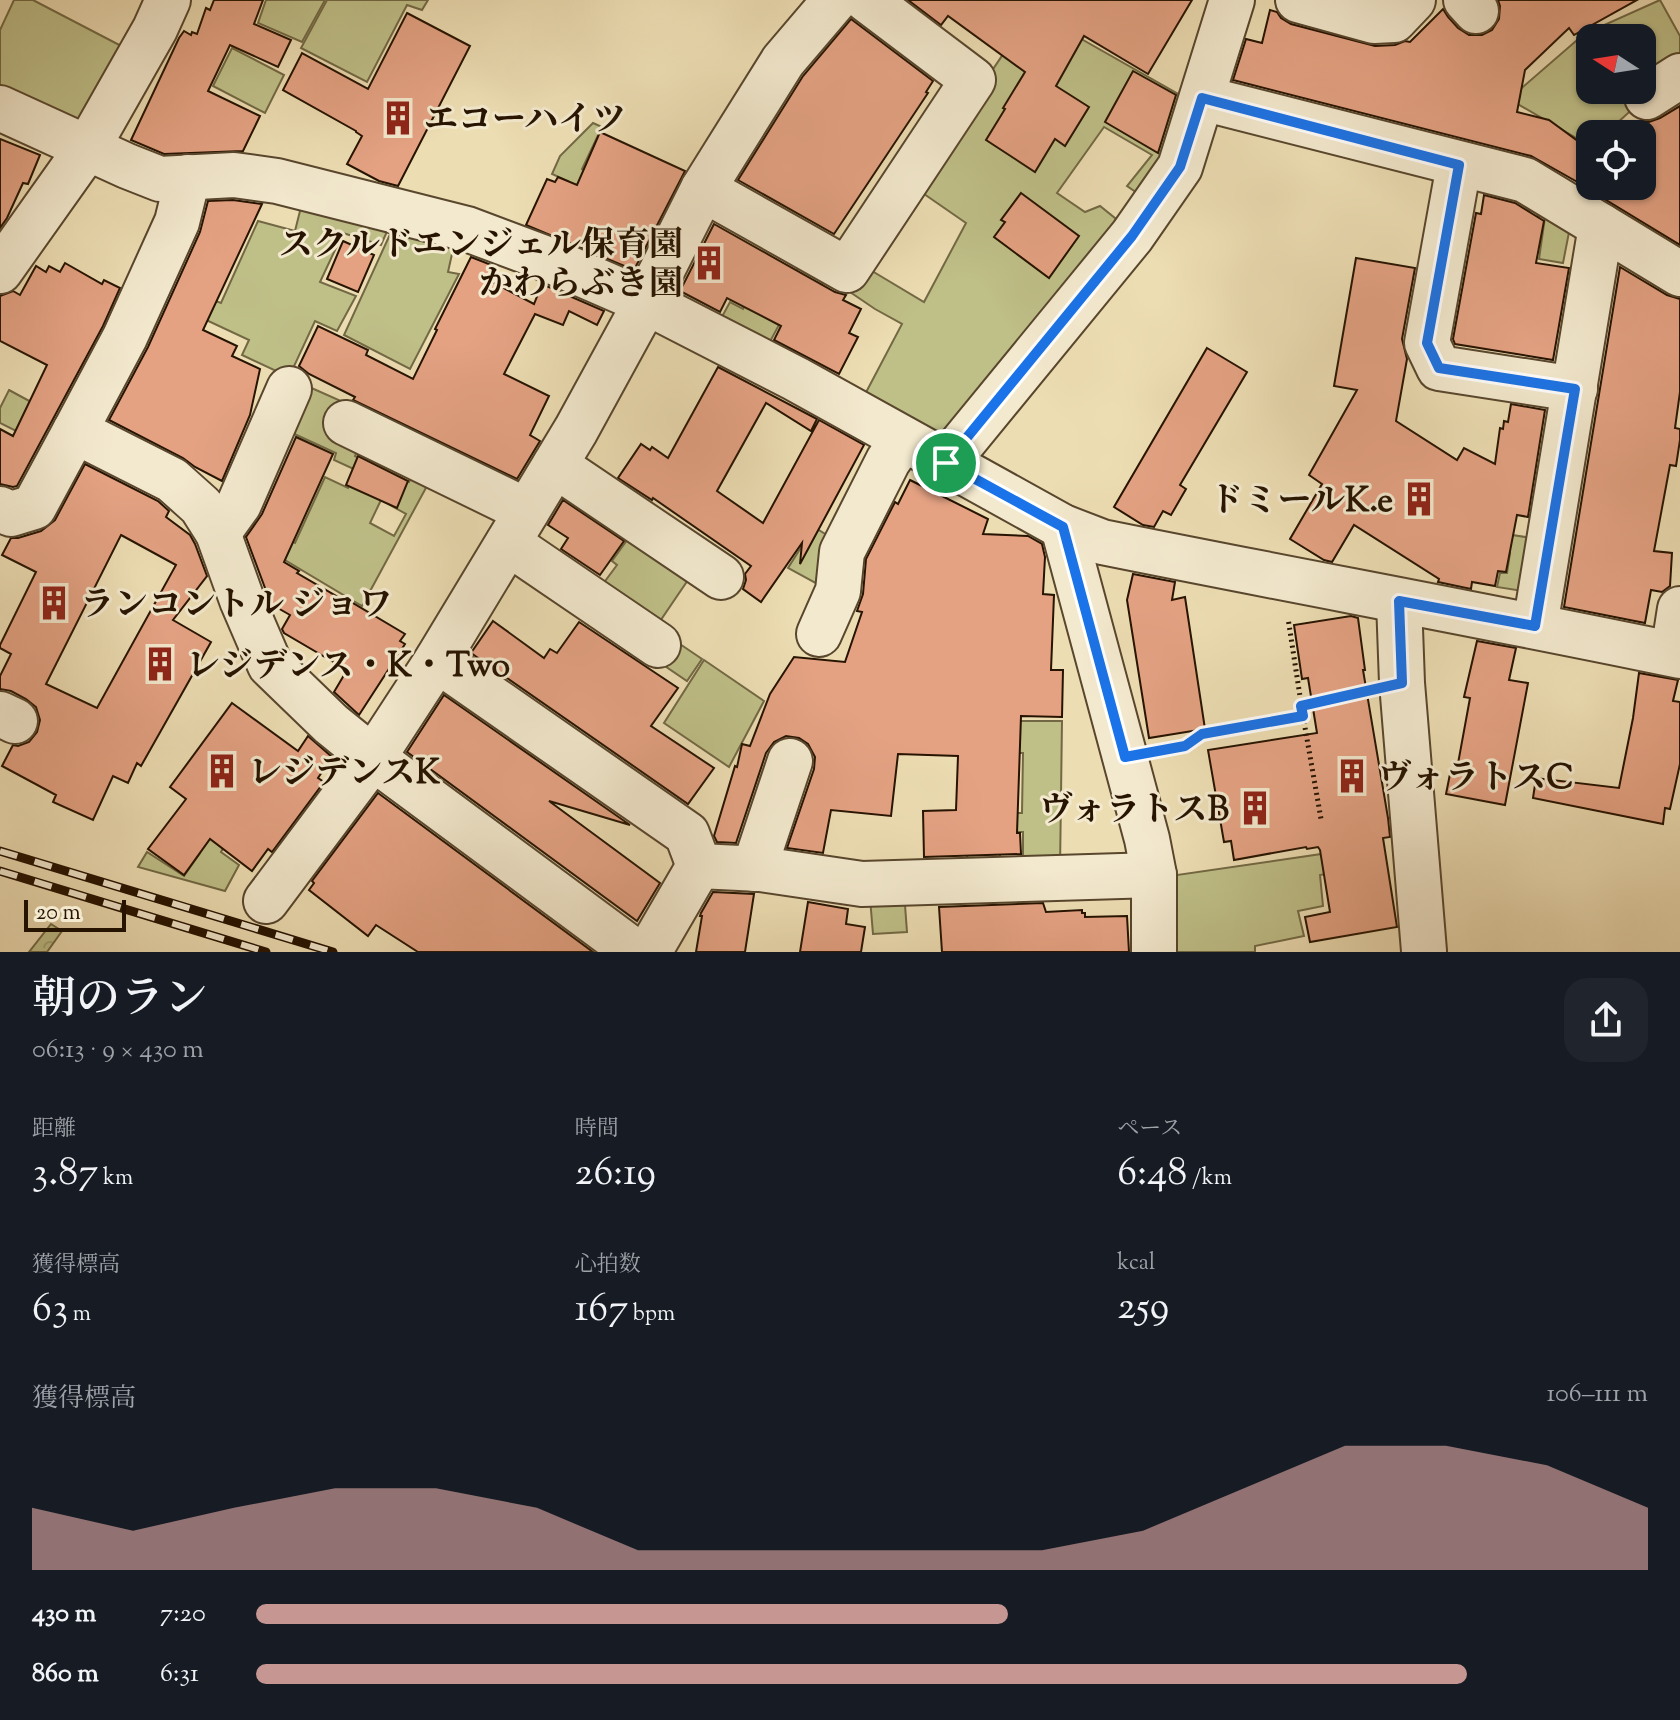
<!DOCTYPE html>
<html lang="ja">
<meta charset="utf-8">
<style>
body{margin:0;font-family:"Sorts Mill Goudy","Noto Serif JP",serif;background:#20242c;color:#f1f3f6;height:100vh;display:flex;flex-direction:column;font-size:30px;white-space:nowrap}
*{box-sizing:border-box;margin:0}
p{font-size:26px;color:#9ea1a6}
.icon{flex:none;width:44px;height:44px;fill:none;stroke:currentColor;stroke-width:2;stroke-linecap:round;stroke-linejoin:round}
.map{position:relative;height:952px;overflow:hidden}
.panel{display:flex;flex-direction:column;background:#171b24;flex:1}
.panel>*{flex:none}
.needle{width:52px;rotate:282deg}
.controls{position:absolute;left:1576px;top:24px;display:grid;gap:16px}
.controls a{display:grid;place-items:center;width:80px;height:80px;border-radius:16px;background:#171b24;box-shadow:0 2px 6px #0004;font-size:40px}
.scale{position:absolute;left:24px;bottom:20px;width:102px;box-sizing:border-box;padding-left:8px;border:4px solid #261300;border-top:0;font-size:22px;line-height:28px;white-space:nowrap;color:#261300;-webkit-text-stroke:6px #f3e9ce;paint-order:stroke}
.pin{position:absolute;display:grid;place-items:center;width:68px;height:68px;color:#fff;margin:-34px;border:4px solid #fff;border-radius:50%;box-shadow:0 2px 8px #0007}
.round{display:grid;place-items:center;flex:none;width:84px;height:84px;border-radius:24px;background:#20242c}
.overview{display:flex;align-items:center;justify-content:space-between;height:136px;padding:0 32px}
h1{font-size:44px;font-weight:600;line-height:60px}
.figures{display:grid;grid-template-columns:repeat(3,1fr);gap:12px;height:136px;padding:8px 32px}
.figures div{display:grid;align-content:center}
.figures b{font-size:40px;font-weight:600}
.figures small{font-size:22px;font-weight:400}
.figures p{font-size:22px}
.chart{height:224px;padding:16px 32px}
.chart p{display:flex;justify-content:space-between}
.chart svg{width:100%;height:144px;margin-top:8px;fill:#c59692;opacity:.7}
ul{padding:0 32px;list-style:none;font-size:26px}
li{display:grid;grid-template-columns:128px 96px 1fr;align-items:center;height:60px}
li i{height:20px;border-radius:10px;background:#c59692}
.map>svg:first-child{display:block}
.green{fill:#bfbf88;stroke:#726944;stroke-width:2;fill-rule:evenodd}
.forest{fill:url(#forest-crowns);stroke:#726944;stroke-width:2}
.building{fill:#e4a283;stroke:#261300;stroke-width:2;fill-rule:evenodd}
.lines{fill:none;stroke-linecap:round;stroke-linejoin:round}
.minor-casing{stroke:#58462d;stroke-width:48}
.path{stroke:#261300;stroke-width:5;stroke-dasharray:2 4;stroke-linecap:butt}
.minor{stroke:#f3e9ce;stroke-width:44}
.rail-casing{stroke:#261300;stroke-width:9}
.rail{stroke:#f3e9ce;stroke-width:6;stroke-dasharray:18;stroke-linecap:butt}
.route-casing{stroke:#fff;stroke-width:16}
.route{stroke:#1a73e8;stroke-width:10}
.labels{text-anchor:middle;stroke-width:6;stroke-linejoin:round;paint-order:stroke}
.poi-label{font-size:34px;font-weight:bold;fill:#261300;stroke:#f3e9ce;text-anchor:start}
</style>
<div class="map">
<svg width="1680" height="952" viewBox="0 0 1680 952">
<defs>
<pattern id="forest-crowns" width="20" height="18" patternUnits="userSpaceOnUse" patternTransform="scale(2)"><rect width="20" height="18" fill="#bfbf88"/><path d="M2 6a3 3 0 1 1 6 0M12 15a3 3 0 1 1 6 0" fill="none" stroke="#a4a374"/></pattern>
</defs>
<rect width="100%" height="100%" fill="#edddb3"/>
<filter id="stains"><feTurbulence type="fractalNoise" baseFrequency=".0025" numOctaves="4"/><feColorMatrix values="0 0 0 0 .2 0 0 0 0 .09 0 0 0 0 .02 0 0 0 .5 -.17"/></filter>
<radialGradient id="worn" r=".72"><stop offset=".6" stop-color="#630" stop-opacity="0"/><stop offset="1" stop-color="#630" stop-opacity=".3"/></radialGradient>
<g class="green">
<polygon points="14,0 33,0 127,49 76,129 0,91 0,30"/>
<polygon points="266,0 325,0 302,42 258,23"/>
<polygon points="327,0 428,0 422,10 407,5 367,82 301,48"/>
<path d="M 1660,0 L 1680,36 L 1680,66 L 1605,134 L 1590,134 L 1590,146 L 1509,99 L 1584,34 ZM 1590,38 L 1642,38 L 1642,90 L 1590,90 Z"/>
<polygon points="1032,11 1194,103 1146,199 1127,186 1152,155 1104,127 1057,193 1085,212 1100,206 1126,227 941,452 862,400 902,324 875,309 850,292 867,268 924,302 966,223 914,187"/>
<polygon points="232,48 284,75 265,113 213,86"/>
<polygon points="593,123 602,127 582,169 591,174 581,195 568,181 552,174 560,156"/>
<polygon points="1505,188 1571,222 1563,263 1539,259 1545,217 1538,216 1538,212 1502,205"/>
<polygon points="301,207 389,227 381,245 343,233 320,282 356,296 337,331 315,321 289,377 242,355 249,340 204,319 213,300 221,303 258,221 295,231"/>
<polygon points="392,230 454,245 448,272 459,274 410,369 344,335"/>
<polygon points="799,265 830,269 798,332 780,323 766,349 718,324 730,302 743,309 744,307 781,301"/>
<path d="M 307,386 L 350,405 L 434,473 L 362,606 L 243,535 ZM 290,432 L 336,453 L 334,460 L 356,470 L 348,488 L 325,477 L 295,543 L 250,523 ZM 361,442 L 416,468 L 409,482 L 366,464 L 366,462 L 355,456 ZM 381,500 L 406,514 L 394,536 L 370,523 Z"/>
<polygon points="9,390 33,403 18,432 0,423 0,408"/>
<polygon points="814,527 830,537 821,586 788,568"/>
<polygon points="1506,534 1538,539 1530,592 1497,587 1500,573 1507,573 1510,553 1504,552"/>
<polygon points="630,536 690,577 656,627 600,588 617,565 612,561"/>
<polygon points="671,638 702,659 687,681 656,660"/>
<polygon points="704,660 764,701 729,767 664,723"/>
<polygon points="1017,721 1062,721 1060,869 1023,869 1023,832 1000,832 1000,861 967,861 967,813 1022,813 1023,753 1017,753"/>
<polygon points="215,822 233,832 221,852 239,865 225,891 138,867 147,852 184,876 200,853 195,848"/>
<polygon points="1376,846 1378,865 1320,875 1323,906 1298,911 1304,936 1255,946 1255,952 1165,952 1163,877"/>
<polygon points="870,898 902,899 905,905 907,932 873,934"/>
</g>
<polygon class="forest" points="51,924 62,931 47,952 29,952"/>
<g class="building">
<polygon points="214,0 263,0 254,24 291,40 278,67 230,45 208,91 260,116 243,151 164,154 131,140 179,38 184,31 191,35 192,32 197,34 206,8 210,10"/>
<polygon points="908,0 1192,0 1148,74 1084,36 1056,86 1089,107 1065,146 1055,139 1035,172 986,140 1005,109 1003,108 1025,72 948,16 941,25"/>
<polygon points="1498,0 1637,0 1574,35 1569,28 1525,70 1517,112 1549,120 1590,150 1590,170 1581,184 1531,156 1233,80 1246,39 1262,43 1270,10 1277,12 1281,18 1291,24 1375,46 1395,45 1405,41 1410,42 1443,9 1448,17 1458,28 1469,35 1482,35 1492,30 1499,19 1500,6"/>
<polygon points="407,13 470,46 398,186 379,181 347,164 362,136 356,132 356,131 283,90 302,53 368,89"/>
<polygon points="851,19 933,81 926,92 928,93 834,234 738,180 803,76"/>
<polygon points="1133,71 1176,95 1158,153 1105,122"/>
<polygon points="1680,106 1680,245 1583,186 1642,186 1642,121 1649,122 1660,118"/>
<polygon points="600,132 685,171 634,270 526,225 547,179 555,182 558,177 577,185"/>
<polygon points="0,139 40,155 28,184 23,183 7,218 0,228"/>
<polygon points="1021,193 1079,236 1049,278 994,237 1005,222 1001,220"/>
<polygon points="1484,195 1515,203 1544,221 1536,263 1569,268 1553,360 1455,344 1453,339 1476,213 1481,214"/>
<polygon points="233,200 262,204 203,330 237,346 232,356 260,369 250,415 222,481 195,467 183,458 109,420 148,347 200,232 208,201"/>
<polygon points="714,224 835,292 846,295 843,300 861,309 849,333 858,337 839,374 774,340 781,326 727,298 720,312 680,291"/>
<polygon points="343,241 374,255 358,292 327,279"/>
<polygon points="471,257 494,266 490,281 534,304 542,284 604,311 597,325 569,311 563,325 535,314 504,374 549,396 530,435 540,441 517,479 353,400 355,397 309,374 299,366 318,326 368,350 366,355 413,379 437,330 435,329"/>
<polygon points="1356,258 1415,268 1402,339 1407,359 1396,421 1457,460 1464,448 1495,464 1500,428 1503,429 1504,421 1508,422 1511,404 1545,410 1528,517 1517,515 1506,572 1498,571 1495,586 1472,582 1471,589 1438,582 1439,579 1354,525 1332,562 1324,560 1290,539 1322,484 1309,475 1357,390 1334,386"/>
<polygon points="65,263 102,284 104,280 120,288 103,326 17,486 13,487 0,484 0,429 13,436 47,365 0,341 0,296 13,291 20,295 36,266 46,272 49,266 60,272"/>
<polygon points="1620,267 1667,295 1680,299 1680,392 1675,428 1680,429 1680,440 1676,466 1670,465 1654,551 1672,553 1670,586 1662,592 1651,590 1645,623 1564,607"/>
<polygon points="1207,348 1247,372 1180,485 1186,489 1171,515 1163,511 1154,527 1143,525 1114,507"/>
<polygon points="718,367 817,419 811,431 766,403 717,491 763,523 819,420 864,445 800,564 802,543 761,602 743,589 746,580 745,574 751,566 653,498 652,500 618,478 641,444 650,450 652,447 668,458"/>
<polygon points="296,437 333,454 284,562 299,571 297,573 345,601 346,599 405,634 400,641 405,644 359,715 334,692 347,670 284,633 282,629 290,615 271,604 246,537 262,514"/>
<polygon points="358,456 408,481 397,508 346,485"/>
<path d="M 85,464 L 158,501 L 169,511 L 166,517 L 190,535 L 195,544 L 207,576 L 173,620 L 211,642 L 141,766 L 137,763 L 128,783 L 113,776 L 93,820 L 53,802 L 56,795 L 2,766 L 13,745 L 18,746 L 29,742 L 37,732 L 40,720 L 36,707 L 26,699 L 11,691 L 0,689 L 0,676 L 11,654 L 0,648 L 0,645 L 36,572 L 2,555 L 11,538 L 18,538 L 41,531 L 55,520 ZM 121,535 L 176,565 L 97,708 L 46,684 Z"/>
<polygon points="910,480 988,519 983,534 1028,536 1042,544 1045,557 1043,594 1054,595 1051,670 1063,670 1062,717 1021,716 1017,833 1020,833 1021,854 924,857 923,811 956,810 958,756 898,754 891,816 831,810 823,853 787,848 814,769 815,757 808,744 799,738 786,736 774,742 766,753 736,843 717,842 714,836 735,766 737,767 742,744 750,746 770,694 794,657 845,662 862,612 857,611 863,594 866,559 895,502 898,504"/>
<polygon points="563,500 624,541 600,575 561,549 568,538 548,525"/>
<polygon points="1133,574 1175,582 1172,600 1185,597 1205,729 1149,738 1127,600"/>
<polygon points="1351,616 1358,618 1365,670 1363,670 1388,818 1390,837 1383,838 1397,927 1310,942 1305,917 1330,912 1320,850 1318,847 1307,849 1306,847 1234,860 1231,841 1224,842 1208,750 1317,733 1308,678 1302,679 1294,625"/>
<polygon points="493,621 544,658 550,649 557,653 579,622 678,688 651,726 714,768 688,804 471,653"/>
<polygon points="1477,641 1516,648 1509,680 1528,683 1505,805 1446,794 1451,769 1457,769 1470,698 1464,697"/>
<polygon points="1639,673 1678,680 1673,701 1680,702 1680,764 1670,809 1665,808 1663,824 1533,798 1536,778 1619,788 1633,718"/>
<polygon points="444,695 630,825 549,801 660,883 637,921 407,752"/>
<polygon points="232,703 298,751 308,736 332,757 318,778 324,782 272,852 268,849 252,871 210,839 184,875 148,849 186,799 170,787"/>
<polygon points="378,793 593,952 418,952 376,925 368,936 309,890 314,883 312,881"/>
<polygon points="713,892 754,894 745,952 696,952 702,916 700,916 701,913"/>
<polygon points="808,902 848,909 846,924 865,927 861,952 800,952"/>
<polygon points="1043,903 1046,912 1082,910 1082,913 1085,913 1085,917 1127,916 1129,952 942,952 939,907"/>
</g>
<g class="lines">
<g class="minor-casing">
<g id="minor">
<polyline points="1298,0 1374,21 1394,20 1413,0"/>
<polyline points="1466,0 1476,11"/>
<polyline points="1647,97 1680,76"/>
<polyline points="1202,98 1525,180 1601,226"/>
<path d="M 0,108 L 127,166 L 160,179 L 234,175 L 277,181 L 467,229 L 547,259 L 646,302 L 796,379 L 1063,527 L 1102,542 C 1295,581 1488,616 1680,656"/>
<polyline points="1459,165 1427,343 1439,368 1575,389"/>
<polyline points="703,189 847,270 973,80 867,0"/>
<polyline points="0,271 88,147 155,29 168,0"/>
<polyline points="346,423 527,511"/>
<polyline points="75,431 125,337 177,222 188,177"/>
<polyline points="946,463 1132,236 1180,167 1232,0"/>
<polyline points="555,465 721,577"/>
<polyline points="0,509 11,514 34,507 75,431 172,480 201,506 218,533 242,600 270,665 331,724 373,758 266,901"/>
<polyline points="1063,527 1147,839 1154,875 1154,952"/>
<polyline points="218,533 239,504 289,389"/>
<polyline points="508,543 658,645"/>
<polyline points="1399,601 1402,683 1424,951"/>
<polyline points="1535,626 1601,226 1680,274"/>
<polyline points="819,634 838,591 842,552 888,461 903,439"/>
<polyline points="1673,654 1680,609"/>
<polyline points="437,660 687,834 699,866"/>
<polyline points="0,714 15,721"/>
<polyline points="754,869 790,761"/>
<polyline points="635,952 373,758 437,660 576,430 646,302 703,189 783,61 835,0"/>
<polyline points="649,952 699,866 760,869 862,884 1154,875"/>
</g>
</g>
<g class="path">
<polyline points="1301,706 1366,691"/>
<polyline points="1303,716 1321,819"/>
<polyline points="1162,750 1185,746 1202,734 1303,716 1288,618"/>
</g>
<use href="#minor" class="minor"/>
<g class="rail-casing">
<g id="rail">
<polyline points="0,851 333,952"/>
<polyline points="0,871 266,952"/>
</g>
</g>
<use href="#rail" class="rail"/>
</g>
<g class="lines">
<g class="route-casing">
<polygon id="route" points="1202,98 1459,165 1427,343 1439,368 1575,389 1535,626 1399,601 1402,683 1301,706 1303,716 1202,734 1185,746 1125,757 1063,527 946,463 1132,236 1180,167"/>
</g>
<use href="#route" class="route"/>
</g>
<defs>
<g id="building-bare" transform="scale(2.76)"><path d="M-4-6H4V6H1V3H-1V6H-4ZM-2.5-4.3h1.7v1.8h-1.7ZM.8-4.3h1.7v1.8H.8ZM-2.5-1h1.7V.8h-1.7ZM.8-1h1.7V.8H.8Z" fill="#8f2418" stroke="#f3e9ce" stroke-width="2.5" paint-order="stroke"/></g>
</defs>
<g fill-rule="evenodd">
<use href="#building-bare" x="398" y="118"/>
<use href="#building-bare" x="709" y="263"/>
<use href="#building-bare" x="1419" y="499"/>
<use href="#building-bare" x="54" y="603"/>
<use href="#building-bare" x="160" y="664"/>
<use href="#building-bare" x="222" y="771"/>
<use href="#building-bare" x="1352" y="776"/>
<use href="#building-bare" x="1255" y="808"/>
</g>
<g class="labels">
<g class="poi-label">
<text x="424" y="130">エコーハイツ</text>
<text x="683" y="255" text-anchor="end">スクルドエンジェル保育園<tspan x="683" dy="39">かわらぶき園</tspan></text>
<text x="1393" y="511" text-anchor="end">ドミールK.e</text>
<text x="80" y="615">ランコントル ジョワ</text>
<text x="186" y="676">レジデンス・K・Two</text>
<text x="248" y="783">レジデンスK</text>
<text x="1378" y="788">ヴォラトスC</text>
<text x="1229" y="820" text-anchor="end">ヴォラトスB</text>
</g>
</g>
<rect width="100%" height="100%" filter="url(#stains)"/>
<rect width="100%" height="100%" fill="url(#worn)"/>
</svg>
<div class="controls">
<a><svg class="needle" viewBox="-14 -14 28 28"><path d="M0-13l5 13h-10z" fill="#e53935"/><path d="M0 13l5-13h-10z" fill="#9ea1a6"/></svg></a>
<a><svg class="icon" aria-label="locate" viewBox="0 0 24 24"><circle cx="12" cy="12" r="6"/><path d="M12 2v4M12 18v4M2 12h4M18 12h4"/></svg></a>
</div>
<div class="scale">20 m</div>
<div class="pin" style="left:946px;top:463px;background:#1e9e55"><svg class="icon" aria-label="arrive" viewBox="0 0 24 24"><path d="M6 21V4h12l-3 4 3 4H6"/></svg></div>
</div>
<section class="panel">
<div class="overview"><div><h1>朝のラン</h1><p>06:13 · 9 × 430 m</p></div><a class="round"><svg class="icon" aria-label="share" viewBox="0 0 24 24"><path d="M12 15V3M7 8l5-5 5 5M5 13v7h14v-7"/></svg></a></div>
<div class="figures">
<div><p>距離</p><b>3.87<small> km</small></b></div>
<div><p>時間</p><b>26:19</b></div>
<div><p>ペース</p><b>6:48<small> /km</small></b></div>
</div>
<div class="figures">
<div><p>獲得標高</p><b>63<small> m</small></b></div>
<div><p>心拍数</p><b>167<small> bpm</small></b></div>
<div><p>kcal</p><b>259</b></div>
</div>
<div class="chart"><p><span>獲得標高</span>106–111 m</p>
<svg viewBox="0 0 160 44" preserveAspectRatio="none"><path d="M0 44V25L10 32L20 25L30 19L40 19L50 25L60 38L70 38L80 38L90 38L100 38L110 32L120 19L130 6L140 6L150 12L160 25V44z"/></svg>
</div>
<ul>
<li><b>430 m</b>7:20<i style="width:54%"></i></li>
<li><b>860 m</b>6:31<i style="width:87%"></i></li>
</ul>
</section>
